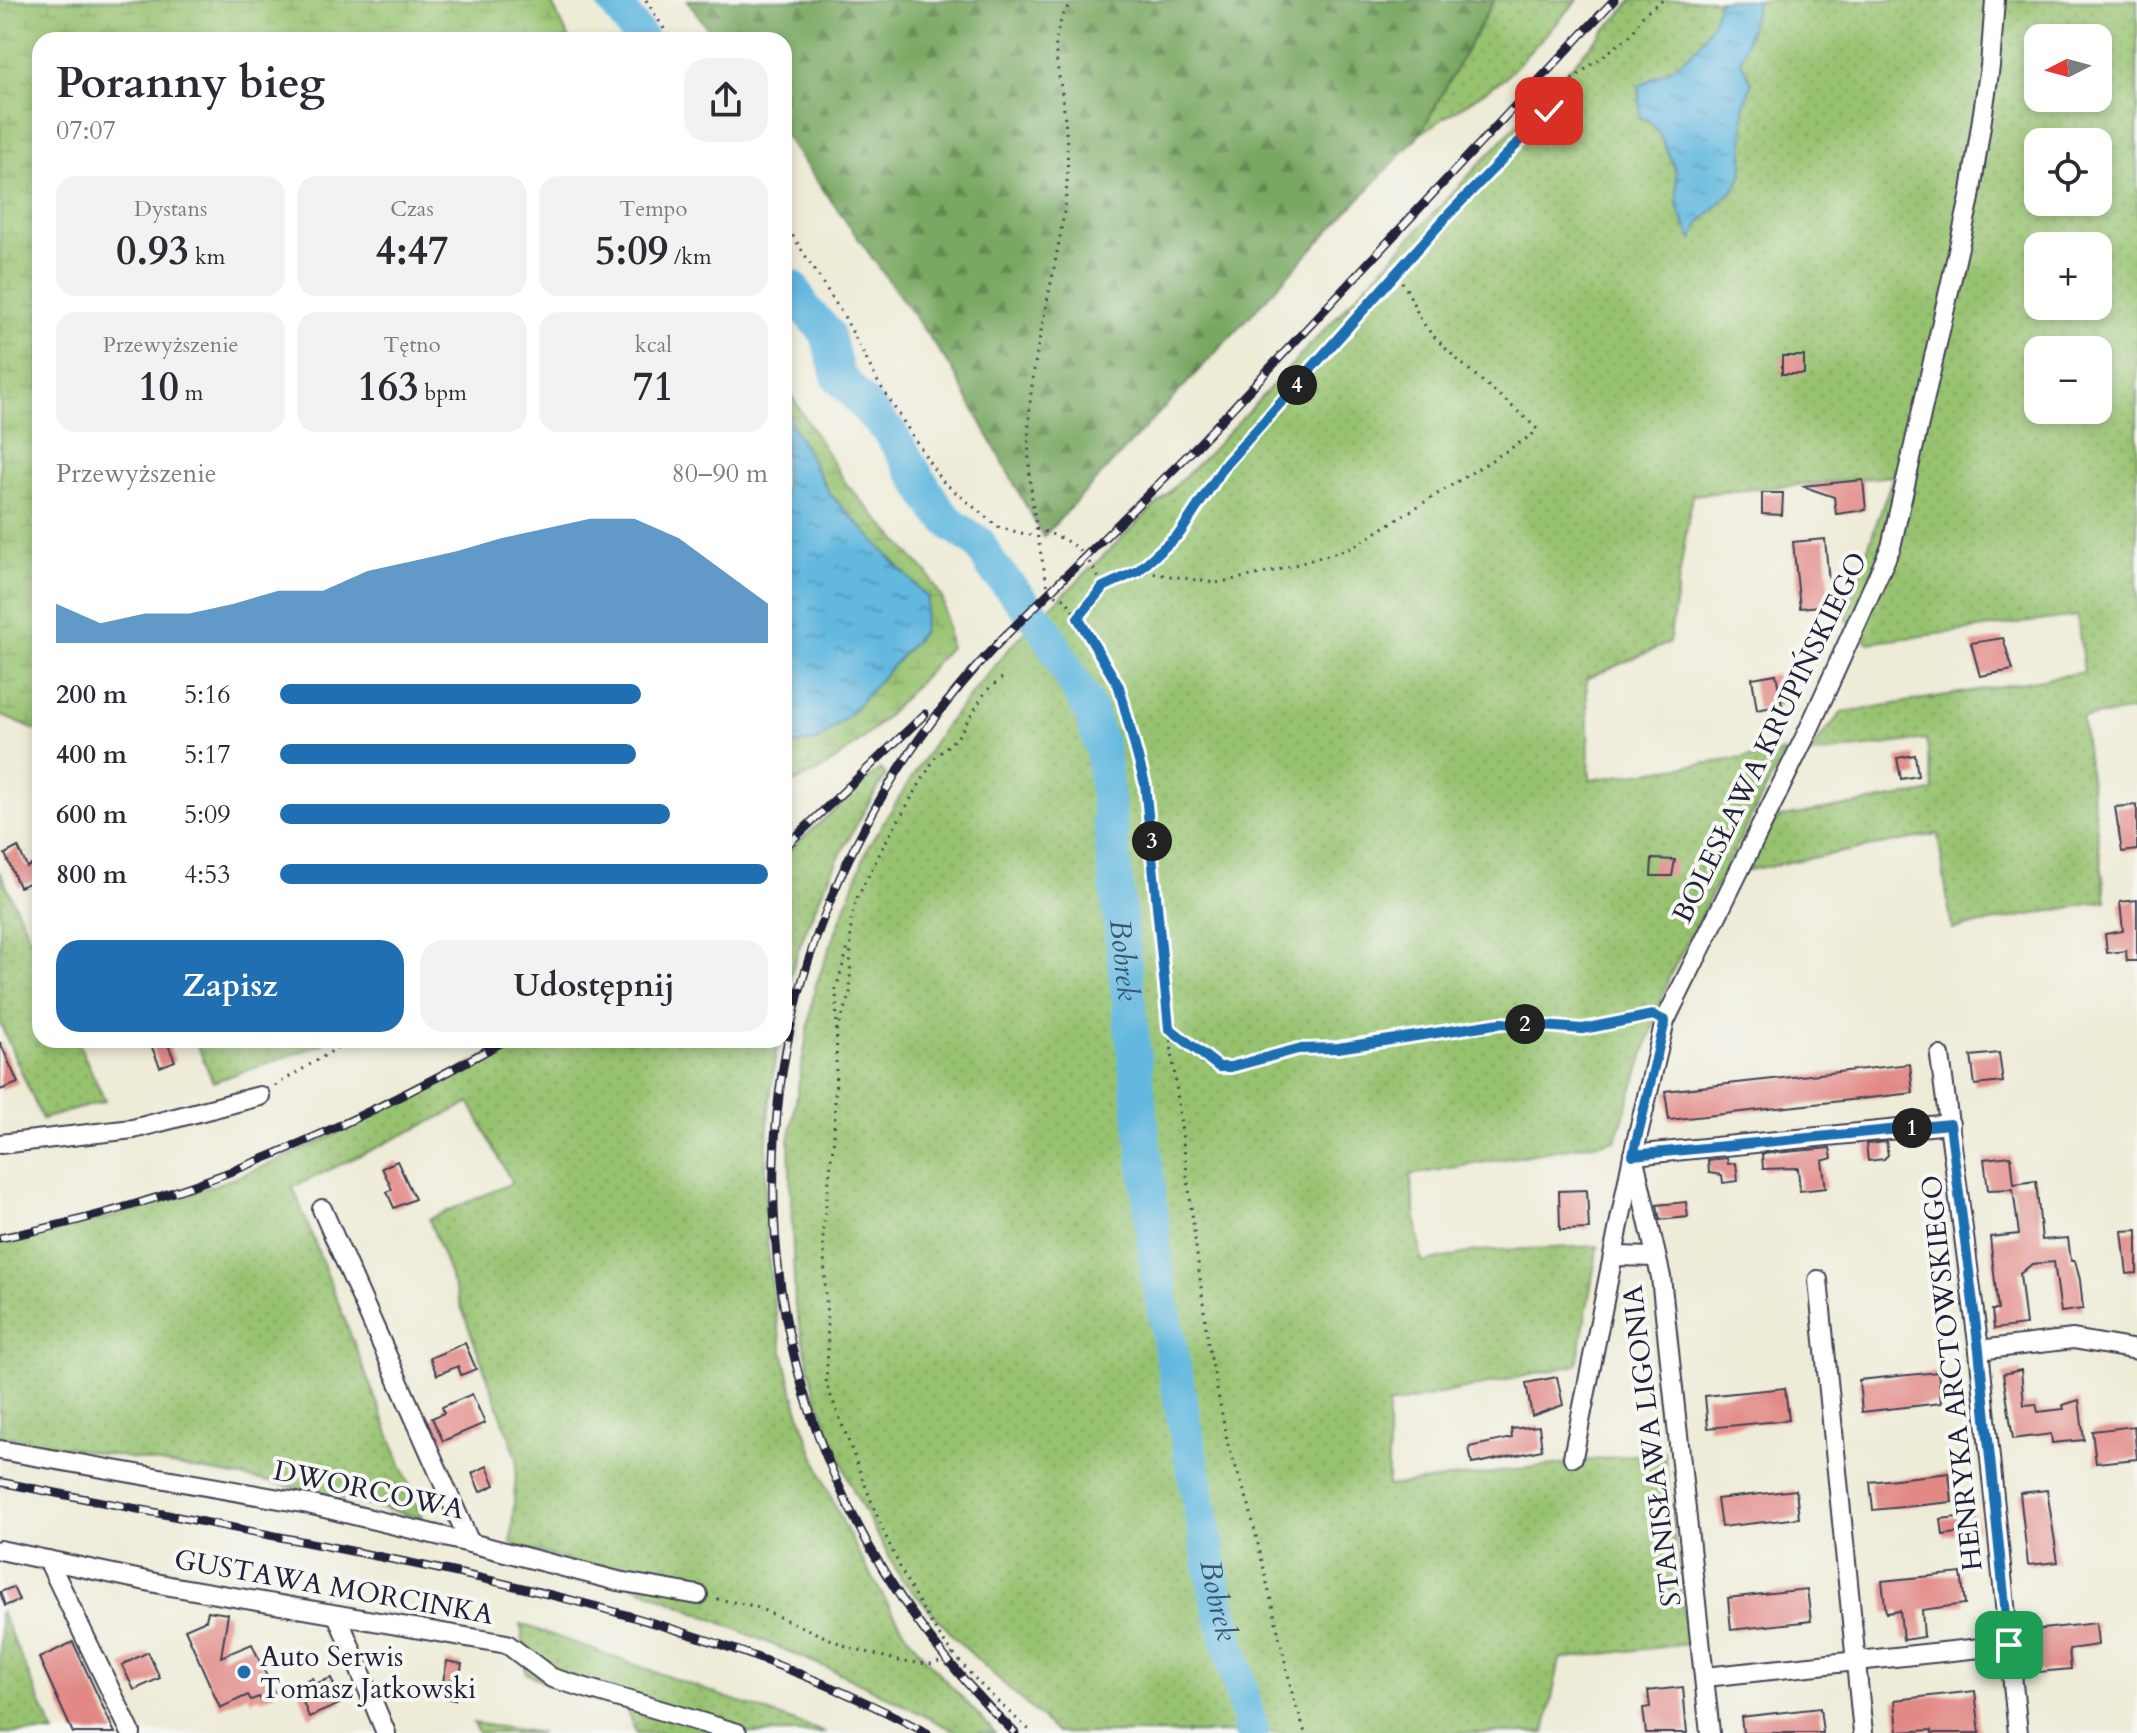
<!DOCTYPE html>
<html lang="pl">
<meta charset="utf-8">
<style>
body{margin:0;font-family:Cardo,serif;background:#f2f2f3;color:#2b2b33;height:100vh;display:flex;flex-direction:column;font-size:30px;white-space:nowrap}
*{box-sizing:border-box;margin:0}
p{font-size:26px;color:#7c7c81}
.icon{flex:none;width:44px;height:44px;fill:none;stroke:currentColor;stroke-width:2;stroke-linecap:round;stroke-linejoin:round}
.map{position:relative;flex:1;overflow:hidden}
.side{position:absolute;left:32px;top:32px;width:760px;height:1016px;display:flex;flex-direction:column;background:#fff;border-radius:24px;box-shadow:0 4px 12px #0003}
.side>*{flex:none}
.needle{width:52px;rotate:264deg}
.controls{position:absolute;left:2024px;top:24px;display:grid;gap:16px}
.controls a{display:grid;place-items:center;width:88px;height:88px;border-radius:16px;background:#fff;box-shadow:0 4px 12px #0003;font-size:40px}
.pin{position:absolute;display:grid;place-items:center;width:68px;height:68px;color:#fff;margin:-34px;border-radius:16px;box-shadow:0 4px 12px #0006}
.km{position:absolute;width:40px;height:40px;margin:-20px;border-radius:50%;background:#222;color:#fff;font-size:22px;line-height:40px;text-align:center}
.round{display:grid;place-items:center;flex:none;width:84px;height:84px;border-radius:24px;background:#f2f2f3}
.overview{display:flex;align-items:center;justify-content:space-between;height:136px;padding:0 24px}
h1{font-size:44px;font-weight:600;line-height:60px}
.stats{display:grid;grid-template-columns:repeat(3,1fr);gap:12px;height:136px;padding:8px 24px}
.stats div{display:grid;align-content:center;border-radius:20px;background:#f2f2f3;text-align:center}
.stats b{font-size:40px;font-weight:600}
.stats small{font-size:22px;font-weight:400}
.stats p{font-size:22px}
.chart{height:224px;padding:16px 24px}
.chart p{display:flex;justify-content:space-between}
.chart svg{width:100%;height:144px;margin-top:8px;fill:#1f6fb2;opacity:.7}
.cta{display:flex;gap:16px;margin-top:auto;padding:16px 24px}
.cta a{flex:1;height:92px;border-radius:24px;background:#1f6fb2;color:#fff;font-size:32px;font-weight:600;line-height:92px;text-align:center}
.cta a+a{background:#f2f2f3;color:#2b2b33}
ul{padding:0 24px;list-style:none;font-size:26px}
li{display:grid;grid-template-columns:128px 96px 1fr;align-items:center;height:60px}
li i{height:20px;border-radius:10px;background:#1f6fb2}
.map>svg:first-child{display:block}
.grass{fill:url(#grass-dots);stroke:#5c7255;stroke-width:2;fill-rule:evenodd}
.forest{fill:url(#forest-firs);stroke:#4e654e;stroke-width:2}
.wetland{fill:url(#wetland-marsh);stroke:#5c7255;stroke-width:2}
.water{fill:url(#water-ripples);stroke:#426d8d;stroke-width:2}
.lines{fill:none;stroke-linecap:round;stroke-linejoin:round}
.river{stroke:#62b8df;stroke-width:34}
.building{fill:#e28986}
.minor-casing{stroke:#414052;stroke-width:22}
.path{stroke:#414052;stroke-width:3;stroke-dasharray:2 6;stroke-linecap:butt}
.minor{stroke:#fff;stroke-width:18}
.rail-casing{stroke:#22223b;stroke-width:9}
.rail{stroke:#f6f6f2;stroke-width:6;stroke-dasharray:18;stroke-linecap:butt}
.route-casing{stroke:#fff;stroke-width:16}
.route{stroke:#1f6fb2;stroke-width:10}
.poi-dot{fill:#1f6fb2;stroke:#f6f6f2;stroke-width:3}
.labels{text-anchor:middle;stroke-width:8;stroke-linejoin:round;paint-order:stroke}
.street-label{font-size:28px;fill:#22223b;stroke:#f6f6f2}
.poi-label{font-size:28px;fill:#22223b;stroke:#f6f6f2;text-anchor:start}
.water-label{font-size:30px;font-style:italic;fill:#385674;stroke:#f6f6f2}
</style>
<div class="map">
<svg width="2137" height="1733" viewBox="0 0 2137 1733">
<defs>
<pattern id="grass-dots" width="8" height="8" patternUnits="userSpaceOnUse" patternTransform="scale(2)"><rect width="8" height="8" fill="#97c26f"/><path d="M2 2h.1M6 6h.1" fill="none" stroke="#82a661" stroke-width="1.8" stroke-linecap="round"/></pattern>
<pattern id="forest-firs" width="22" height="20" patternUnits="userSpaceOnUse" patternTransform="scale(2)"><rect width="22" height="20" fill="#79a862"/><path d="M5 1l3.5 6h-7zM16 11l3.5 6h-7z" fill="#638852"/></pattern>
<pattern id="wetland-marsh" width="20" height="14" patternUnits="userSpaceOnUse" patternTransform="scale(2)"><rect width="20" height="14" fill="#97c26f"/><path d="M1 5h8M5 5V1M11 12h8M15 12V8" fill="none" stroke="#82a661"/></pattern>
<pattern id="water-ripples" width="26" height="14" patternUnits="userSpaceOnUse" patternTransform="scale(2)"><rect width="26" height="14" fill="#62b8df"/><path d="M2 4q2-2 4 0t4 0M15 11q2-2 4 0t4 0" fill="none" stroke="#5095b6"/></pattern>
</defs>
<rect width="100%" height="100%" fill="#f6f6f2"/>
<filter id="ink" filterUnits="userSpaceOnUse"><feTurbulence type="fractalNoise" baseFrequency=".0125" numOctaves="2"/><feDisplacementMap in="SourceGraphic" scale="16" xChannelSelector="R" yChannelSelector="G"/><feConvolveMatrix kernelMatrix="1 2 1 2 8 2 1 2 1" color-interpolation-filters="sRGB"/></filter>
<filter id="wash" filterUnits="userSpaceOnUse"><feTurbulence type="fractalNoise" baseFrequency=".006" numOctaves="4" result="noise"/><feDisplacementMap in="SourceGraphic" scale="32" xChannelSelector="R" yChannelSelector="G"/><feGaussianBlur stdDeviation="1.8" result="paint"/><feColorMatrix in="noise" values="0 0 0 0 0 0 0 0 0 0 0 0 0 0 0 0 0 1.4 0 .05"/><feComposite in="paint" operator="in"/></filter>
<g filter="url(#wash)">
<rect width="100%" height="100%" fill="#eeebd7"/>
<g class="grass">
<polygon points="1494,0 1578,0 1505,78 1420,134"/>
<path d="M 1633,0 L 2137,0 L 2137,710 L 2082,718 L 2106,901 L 1952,929 L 1938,834 L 1743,871 L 1777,818 L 1934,791 L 1926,739 L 1807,755 L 1841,713 L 2084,672 L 2077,616 L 1868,643 L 1844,617 L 1893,476 L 1692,495 L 1669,643 L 1586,679 L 1590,780 L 1785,752 L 1669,977 L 1616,1140 L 1410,1175 L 1422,1263 L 1476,1251 L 1598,1246 L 1577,1365 L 1388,1405 L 1388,1486 L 1664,1451 L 1687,1644 L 1560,1659 L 1545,1733 L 1057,1733 L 961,1644 L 901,1579 L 854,1492 L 816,1396 L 795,1306 L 789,1142 L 815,987 L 868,847 L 943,728 L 1011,646 L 1211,451 ZM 2038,38 L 2098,38 L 2098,98 L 2038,98 ZM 2038,142 L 2098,142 L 2098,202 L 2038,202 ZM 2038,246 L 2098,246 L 2098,306 L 2038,306 ZM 2038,350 L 2098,350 L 2098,410 L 2038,410 Z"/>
<path d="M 880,769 L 886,775 C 846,839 796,932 784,1006 L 784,855 Z"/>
<polygon points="0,872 40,960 40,1040 77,1040 105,1101 42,1119 0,1023"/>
<polygon points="195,1040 321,1040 323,1044 213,1082"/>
<path d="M 517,1040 L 778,1040 C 742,1257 783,1445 903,1628 C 928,1666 965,1699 995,1733 L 959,1733 L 846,1676 L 590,1567 L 511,1544 L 517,1458 L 429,1219 L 512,1183 L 470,1103 L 293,1187 L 422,1518 L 271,1482 L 0,1436 L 0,1242 C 96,1224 189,1198 279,1160 C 360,1125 439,1081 517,1040 Z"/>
<polygon points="0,1610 54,1733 0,1733"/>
<polygon points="521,1624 826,1733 636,1733 626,1709 550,1685 526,1673"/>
<polygon points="473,1723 541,1733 478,1733"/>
</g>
<polygon class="forest" points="687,0 1494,0 1420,134 1043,537 952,369 784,135 784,40 716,40"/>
<g class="wetland">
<polygon points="0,0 550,0 570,40 40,40 40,732 0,715"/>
<path d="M 784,384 L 847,485 L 928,574 L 943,600 L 950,647 C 904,698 851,765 784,786 Z"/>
</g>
<g class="water">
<path d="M 1719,0 L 1758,0 L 1741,61 L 1752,83 L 1744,106 L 1743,173 L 1735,188 L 1699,224 L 1692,240 L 1678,208 L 1676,171 L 1659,133 L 1648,120 L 1640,118 L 1639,86 C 1681,63 1708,50 1719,0 Z"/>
<polygon points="784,410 830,494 928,598 922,633 848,716 817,741 784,747"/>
</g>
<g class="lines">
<g class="river">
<polyline points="613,0 642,40"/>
<path id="s1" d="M 784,284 L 792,287 L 805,309 L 827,333 L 838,376 L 891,434 L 938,510 L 954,526 L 979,543 L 992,566 L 1043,626 L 1090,711 L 1102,749 L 1158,1280 L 1217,1598 L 1252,1733"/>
</g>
</g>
<g id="blocks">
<g class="building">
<rect x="1782" y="356" width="22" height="18"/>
<polygon points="1863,480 1866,510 1836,514 1834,497 1802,486"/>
<polygon points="1762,493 1783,493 1782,515 1762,514"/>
<polygon points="1825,539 1831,605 1800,608 1793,542"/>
<polygon points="2003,638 2013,670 1980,676 1971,643"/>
<polygon points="1776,674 1782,705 1757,710 1752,678"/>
<polygon points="1915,755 1918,776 1901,779 1897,758"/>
<polygon points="2137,805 2137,850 2122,852 2115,807"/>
<polygon points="18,847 27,867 35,863 40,874 40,879 19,887 5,854"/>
<polygon points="1652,859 1675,860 1672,876 1651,876"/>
<polygon points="2137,900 2137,961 2127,961 2126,951 2107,953 2105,934 2123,931 2120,902"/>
<polygon points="149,1040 166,1040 175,1061 160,1067"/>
<polygon points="0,1042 18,1083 0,1090"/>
<polygon points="1999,1053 2003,1082 1975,1085 1971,1056"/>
<polygon points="1910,1064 1913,1093 1669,1120 1665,1091"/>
<polygon points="1886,1142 1888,1155 1884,1159 1868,1161 1866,1144"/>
<polygon points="1830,1148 1832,1158 1822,1161 1826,1188 1800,1191 1798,1168 1763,1169 1762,1154"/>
<polygon points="2011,1156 2014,1184 2036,1181 2042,1240 2068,1238 2071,1261 2075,1261 2080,1280 2083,1309 2061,1312 2054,1262 2032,1264 2020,1274 2026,1325 1994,1329 1992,1310 1998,1310 1990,1237 2019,1234 2013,1189 1988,1190 1984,1159"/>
<polygon points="1727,1158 1728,1164 1736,1163 1738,1181 1723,1183 1722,1175 1709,1173 1708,1160"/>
<polygon points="397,1161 415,1199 394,1208 387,1192 392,1189 382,1168"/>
<polygon points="1587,1190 1589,1229 1560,1230 1559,1191"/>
<polygon points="1686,1202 1688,1217 1660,1220 1657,1205"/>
<polygon points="2137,1230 2137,1273 2127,1274 2122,1231"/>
<polygon points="465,1343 476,1369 461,1375 458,1366 437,1375 430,1358"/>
<polygon points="2021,1370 2024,1405 2036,1404 2038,1412 2064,1409 2063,1405 2079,1400 2084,1440 2052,1443 2051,1434 2013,1439 2003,1374"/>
<polygon points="1938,1372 1941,1403 1862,1412 1859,1380"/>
<polygon points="1557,1377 1563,1405 1532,1416 1526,1383"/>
<polygon points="1785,1388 1789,1420 1708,1428 1705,1396"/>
<polygon points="472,1394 485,1423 443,1441 432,1418 444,1413 442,1407"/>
<polygon points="1539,1426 1542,1450 1472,1464 1469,1447 1512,1438 1511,1429"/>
<polygon points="2134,1426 2137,1459 2096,1463 2092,1431"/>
<polygon points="487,1466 495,1485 480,1492 472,1473"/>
<polygon points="1949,1473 1952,1502 1873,1510 1870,1482"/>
<polygon points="1796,1490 1799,1518 1721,1527 1717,1499"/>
<polygon points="2047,1490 2058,1562 2028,1565 2020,1493"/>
<polygon points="1975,1515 1977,1530 1943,1535 1941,1519"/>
<polygon points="1961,1573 1965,1604 1922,1610 1924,1637 1903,1640 1900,1611 1886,1613 1882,1581"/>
<polygon points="13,1587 19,1600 5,1606 0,1592"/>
<polygon points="1807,1589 1811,1621 1731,1630 1728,1598"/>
<polygon points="208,1611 228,1614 221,1657 252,1644 275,1694 261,1700 259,1697 251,1700 248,1695 220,1708 185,1629 206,1620"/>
<polygon points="2096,1623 2098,1645 2069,1649 2071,1669 2039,1672 2034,1630"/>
<polygon points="73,1642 115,1733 73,1733 39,1658"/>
<polygon points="148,1652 160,1678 134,1690 122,1665"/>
<polygon points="447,1661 462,1664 455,1700 440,1697"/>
<polygon points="312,1678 315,1684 331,1678 342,1703 309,1717 296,1684"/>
<polygon points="1683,1687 1687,1733 1646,1733 1643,1708 1650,1707 1648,1691"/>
<polygon points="1975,1691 1980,1733 1932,1733 1932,1730 1898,1732 1895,1700"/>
<polygon points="1820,1708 1823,1733 1743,1733 1741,1717"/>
</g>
</g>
</g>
<g filter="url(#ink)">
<use href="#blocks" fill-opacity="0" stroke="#414052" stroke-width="2"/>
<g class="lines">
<g class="minor-casing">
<g id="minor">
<polyline points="1940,1056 1979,1350 2018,1733"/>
<polyline points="0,1144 133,1129 260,1096"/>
<polyline points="1614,1256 1656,1257"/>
<polyline points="1818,1280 1863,1733"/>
<polyline points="1979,1350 2073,1339 2137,1350"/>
<polyline points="0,1450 308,1504 470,1543 322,1209"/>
<polyline points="1573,1457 1633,1155 1665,1021 1808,731 1891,547 1970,198 1990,66 1995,0"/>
<polyline points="470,1543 618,1581 698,1595"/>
<polyline points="0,1550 170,1586 507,1644 552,1678 737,1733"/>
<polyline points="48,1560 131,1733"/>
<polyline points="337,1615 386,1733"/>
<polyline points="1705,1677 2009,1645"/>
<polyline points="1710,1733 1661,1277 1633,1155 1950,1124"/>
</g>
</g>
<g class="path">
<polyline points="646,0 671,40"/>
<path d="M 1072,0 C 1044,42 1060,65 1064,110 C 1067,137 1069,169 1066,195 C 1058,270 1033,343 1029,418 C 1026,478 1036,534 1049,592 L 1066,599 L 1119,687 L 1145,784 L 1169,1028 L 1208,1343 L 1228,1445 L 1249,1505 L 1293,1696 L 1305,1733"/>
<polyline points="784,222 845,318 878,382 941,480 998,527 1037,537"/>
<path d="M 1036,529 C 1074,540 1086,552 1103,587"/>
<path d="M 1138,571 L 1216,583 L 1271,572 L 1351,548 L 1532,435 L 1537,429 C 1503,396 1461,367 1430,332 C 1414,314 1412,292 1396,274"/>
<polyline points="1078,618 1103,587 1138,571 1180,533 1225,465 1448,215 1526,137 1549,111 1561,88 1632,34 1644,13 1663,0"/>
<path d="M 1002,678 L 986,691 L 959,735 L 935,758 L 885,843 L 857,898 L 851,920 L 850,996 L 837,1031 L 834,1137 L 823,1231 L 828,1347 L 826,1384 C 858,1461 882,1543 926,1615 C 952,1659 994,1700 1033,1733"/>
<polyline points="1169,1028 1219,1067 1231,1067 1298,1049 1338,1048 1501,1023 1583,1029 1646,1017"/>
<polyline points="837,1030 836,989 849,944"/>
<polyline points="275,1086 350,1040"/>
<polyline points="717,1599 754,1606 848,1647 903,1662 933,1664 955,1653"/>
</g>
<use href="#minor" class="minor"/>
<g class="rail-casing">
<g id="rail">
<path d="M 1007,634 C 697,952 692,1422 1015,1733"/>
<polyline points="1000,641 1198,445 1614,0"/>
<polyline points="784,848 925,714"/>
<path d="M 0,1238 C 187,1201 341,1132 506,1040"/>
<path d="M 0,1482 C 107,1503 214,1524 321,1545 C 530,1586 738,1632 927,1733"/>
</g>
</g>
<use href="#rail" class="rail"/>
</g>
</g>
<g class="lines" filter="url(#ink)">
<g class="route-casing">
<polyline id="route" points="1549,111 1448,215 1225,465 1180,533 1138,571 1103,587 1078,618 1119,687 1145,784 1169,1028 1219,1067 1231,1067 1298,1049 1338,1048 1501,1023 1583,1029 1653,1015 1665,1021 1633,1155 1950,1124 1979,1350 2009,1645"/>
</g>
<use href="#route" class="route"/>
</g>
<circle class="poi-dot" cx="244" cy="1672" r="8"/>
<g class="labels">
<g class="street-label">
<text transform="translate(1769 737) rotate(-64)" y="10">BOLESŁAWA KRUPIŃSKIEGO</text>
<text transform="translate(1951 1373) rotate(-96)" y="10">HENRYKA ARCTOWSKIEGO</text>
<text transform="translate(1651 1446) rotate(-97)" y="10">STANISŁAWA LIGONIA</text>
<text transform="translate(369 1489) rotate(12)" y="10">DWORCOWA</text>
<text transform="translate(334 1586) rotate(10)" y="10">GUSTAWA MORCINKA</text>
</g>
<g class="poi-label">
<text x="260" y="1666">Auto Serwis<tspan x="260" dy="32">Tomasz Jatkowski</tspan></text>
</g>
<g class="water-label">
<text dy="10" stroke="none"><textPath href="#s1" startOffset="786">Bobrek</textPath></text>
<text dy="10" stroke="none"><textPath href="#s1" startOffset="1434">Bobrek</textPath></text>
</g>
</g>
</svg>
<div class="controls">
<a><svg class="needle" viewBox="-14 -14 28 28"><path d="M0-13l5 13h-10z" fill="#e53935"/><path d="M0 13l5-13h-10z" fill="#7c7c81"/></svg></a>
<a><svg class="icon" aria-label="locate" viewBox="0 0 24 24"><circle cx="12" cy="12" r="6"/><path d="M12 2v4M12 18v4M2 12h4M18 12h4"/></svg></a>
<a>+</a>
<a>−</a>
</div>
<div class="pin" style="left:2009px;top:1645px;background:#1e9e55"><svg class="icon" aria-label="arrive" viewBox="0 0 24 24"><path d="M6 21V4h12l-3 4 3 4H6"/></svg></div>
<div class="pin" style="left:1549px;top:111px;background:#d93025"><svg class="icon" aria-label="check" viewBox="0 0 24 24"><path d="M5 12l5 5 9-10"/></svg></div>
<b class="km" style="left:1912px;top:1128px">1</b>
<b class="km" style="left:1525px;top:1024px">2</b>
<b class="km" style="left:1152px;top:841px">3</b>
<b class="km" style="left:1297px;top:385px">4</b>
<section class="side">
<div class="overview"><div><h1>Poranny bieg</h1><p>07:07</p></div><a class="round"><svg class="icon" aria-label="share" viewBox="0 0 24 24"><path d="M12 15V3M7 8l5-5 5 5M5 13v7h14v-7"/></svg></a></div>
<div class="stats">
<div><p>Dystans</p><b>0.93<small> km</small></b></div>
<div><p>Czas</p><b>4:47</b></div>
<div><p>Tempo</p><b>5:09<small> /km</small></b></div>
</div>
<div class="stats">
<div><p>Przewyższenie</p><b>10<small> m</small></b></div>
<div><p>Tętno</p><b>163<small> bpm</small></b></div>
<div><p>kcal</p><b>71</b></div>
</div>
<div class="chart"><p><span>Przewyższenie</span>80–90 m</p>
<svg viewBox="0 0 160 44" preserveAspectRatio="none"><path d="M0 44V32L10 38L20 35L30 35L40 32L50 28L60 28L70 22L80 19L90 16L100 12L110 9L120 6L130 6L140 12L150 22L160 32V44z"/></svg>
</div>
<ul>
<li><b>200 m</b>5:16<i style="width:74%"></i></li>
<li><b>400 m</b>5:17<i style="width:73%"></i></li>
<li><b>600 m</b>5:09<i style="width:80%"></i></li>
<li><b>800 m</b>4:53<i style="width:100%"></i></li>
</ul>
<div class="cta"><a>Zapisz</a><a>Udostępnij</a></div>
</section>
</div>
